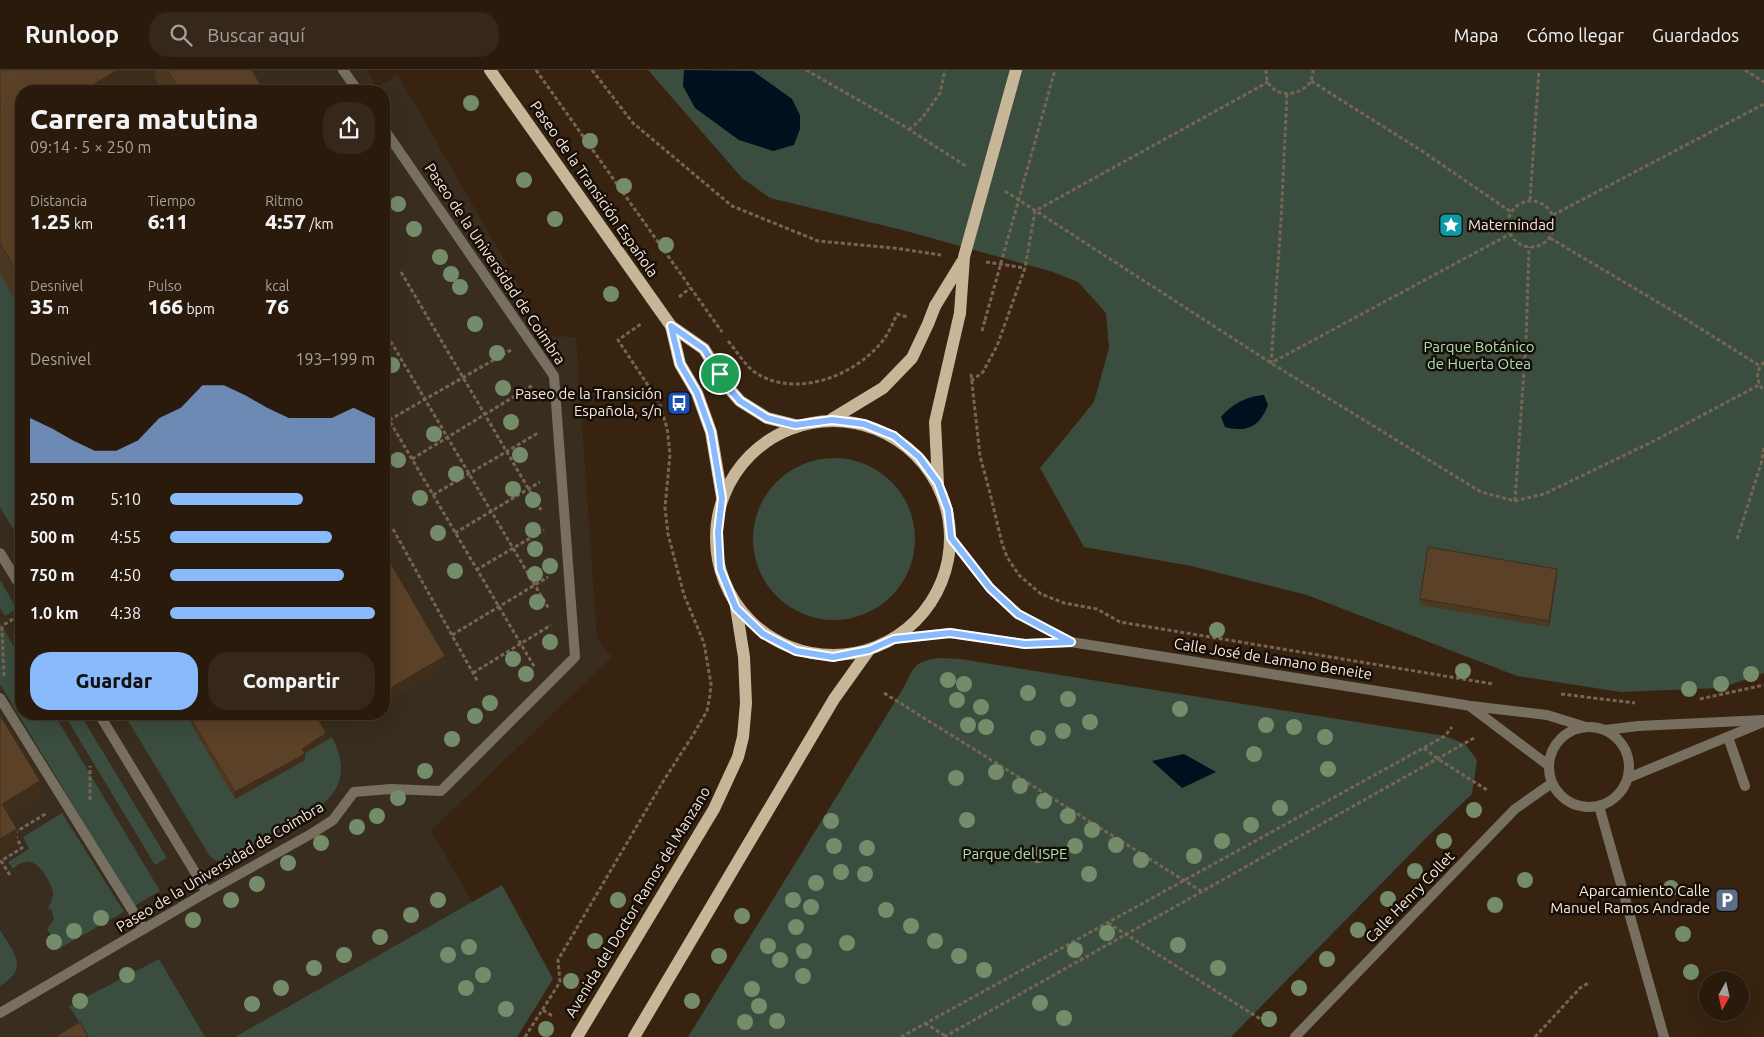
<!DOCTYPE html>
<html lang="es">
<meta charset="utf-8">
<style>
body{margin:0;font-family:Ubuntu,sans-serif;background:#352719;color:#f1f3f6;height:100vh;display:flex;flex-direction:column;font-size:19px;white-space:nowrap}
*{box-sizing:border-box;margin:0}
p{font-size:16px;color:#a5a19d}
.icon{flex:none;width:28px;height:28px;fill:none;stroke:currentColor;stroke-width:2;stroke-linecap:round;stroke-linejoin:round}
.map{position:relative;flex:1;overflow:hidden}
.side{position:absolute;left:15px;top:15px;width:375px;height:635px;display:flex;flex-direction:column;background:#291a0b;border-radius:20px;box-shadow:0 5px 20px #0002,0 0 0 1px #45382c}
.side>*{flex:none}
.needle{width:32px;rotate:188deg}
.fabs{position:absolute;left:1699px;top:901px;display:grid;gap:10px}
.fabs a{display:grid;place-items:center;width:50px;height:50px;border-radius:50%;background:#291a0b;box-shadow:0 5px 20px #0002,0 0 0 1px #45382c;font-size:25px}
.pin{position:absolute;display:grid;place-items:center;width:42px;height:42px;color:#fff;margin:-21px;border:2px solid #fff;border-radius:50%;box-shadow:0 1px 5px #0007}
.round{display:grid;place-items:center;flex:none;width:52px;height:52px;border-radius:20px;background:#352719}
.headline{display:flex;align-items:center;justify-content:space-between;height:85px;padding:0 15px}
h1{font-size:28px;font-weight:800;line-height:38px}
.stats{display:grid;grid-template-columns:repeat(3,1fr);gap:8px;height:85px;padding:5px 15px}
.stats div{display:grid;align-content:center}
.stats b{font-size:21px;font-weight:800}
.stats small{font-size:14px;font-weight:400}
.stats p{font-size:14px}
.chart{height:140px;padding:10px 15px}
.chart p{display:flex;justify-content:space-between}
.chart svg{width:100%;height:90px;margin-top:5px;fill:#89bafc;opacity:.7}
.cta{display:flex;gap:10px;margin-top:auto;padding:10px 15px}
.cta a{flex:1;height:58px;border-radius:20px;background:#89bafc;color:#111;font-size:20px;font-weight:800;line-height:58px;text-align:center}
.cta a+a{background:#352719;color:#f1f3f6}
ul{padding:0 15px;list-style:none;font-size:16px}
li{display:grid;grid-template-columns:80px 60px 1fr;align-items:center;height:38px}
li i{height:12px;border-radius:6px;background:#89bafc}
header{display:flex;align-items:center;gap:30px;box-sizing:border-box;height:70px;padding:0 25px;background:#291a0b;border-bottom:1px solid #45382c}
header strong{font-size:24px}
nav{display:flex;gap:28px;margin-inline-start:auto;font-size:18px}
.search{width:350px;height:45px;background:#352719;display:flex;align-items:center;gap:12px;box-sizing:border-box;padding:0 18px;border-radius:20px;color:#a5a19d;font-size:19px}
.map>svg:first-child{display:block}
.education{fill:#382d1e;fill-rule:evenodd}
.green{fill:#3a4d3e}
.water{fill:#00101f}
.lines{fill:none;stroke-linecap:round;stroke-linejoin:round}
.path{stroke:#776553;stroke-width:3;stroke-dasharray:4 2.5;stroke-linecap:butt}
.service{stroke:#776f60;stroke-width:10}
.pedestrian{stroke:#776f60;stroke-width:10}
.minor{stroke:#776f60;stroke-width:10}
.primary{stroke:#c7b698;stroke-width:12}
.path-bridge{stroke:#776553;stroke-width:3;stroke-dasharray:4 2.5;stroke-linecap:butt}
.primary-bridge{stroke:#c7b698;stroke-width:12}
.tree{fill:#758c6b}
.wall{fill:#4d3822}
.shaded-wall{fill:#3f2e1b}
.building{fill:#5a4127;stroke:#3f2e1b}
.route-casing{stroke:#fff;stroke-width:10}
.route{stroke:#89bafc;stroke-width:6}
.labels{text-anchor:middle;stroke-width:5;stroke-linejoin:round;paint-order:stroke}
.street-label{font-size:15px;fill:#f6e8dc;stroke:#170e07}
.poi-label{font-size:15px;fill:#f6e8dc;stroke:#170e07;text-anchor:end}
.park-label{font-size:15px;fill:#a8e1b7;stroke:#170e07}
</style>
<header>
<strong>Runloop</strong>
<div class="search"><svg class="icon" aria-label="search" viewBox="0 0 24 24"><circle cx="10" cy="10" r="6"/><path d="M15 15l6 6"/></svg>Buscar aquí</div>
<nav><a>Mapa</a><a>Cómo llegar</a><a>Guardados</a></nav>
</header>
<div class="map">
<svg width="1764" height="967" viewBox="0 0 1764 967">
<rect width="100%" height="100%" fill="#37230f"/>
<path class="education" d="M 0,0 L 367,0 L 377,17 L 398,5 L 548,266 L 576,267 L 597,569 L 612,587 L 431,761 L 473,832 L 502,815 L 553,909 L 517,967 L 0,967 ZM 21,21 L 384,21 L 384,644 L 21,644 Z"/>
<g class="green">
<polygon points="648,0 1764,0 1764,603 1721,618 1621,622 1517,606 1307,525 1191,496 1084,477 1040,398 1094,332 1109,278 1106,243 1078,212 1053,202 906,161 770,128 742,108"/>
<polygon points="0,203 21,239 21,472 0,437"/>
<circle cx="834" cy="469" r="81"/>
<polygon points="0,510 17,539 5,546 0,538"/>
<polygon points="0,553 21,589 21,644 54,644 160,821 134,836 0,614"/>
<path d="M 941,588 L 960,589 L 1445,666 L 1465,674 L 1477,690 L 1472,724 L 1426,768 L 1231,967 L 688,967 L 901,622 C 915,598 911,591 941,588 Z"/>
<polygon points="64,644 80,644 167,788 155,795"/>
<path d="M 124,644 L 185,644 L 302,685 L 332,667 C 357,716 326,735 288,757 C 270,767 252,778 234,788 C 224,793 217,793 209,785 Z"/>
<path d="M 62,743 L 124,842 L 60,878 L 47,859 L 54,850 L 52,841 L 48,838 C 51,833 53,828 53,823 C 52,814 40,793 30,792 C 23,790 18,795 13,799 L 8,792 L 29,779 L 23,767 Z"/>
<polygon points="502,815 553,909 517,967 235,967"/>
<path d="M 0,860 C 14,883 30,898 0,916 Z"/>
<polygon points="159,889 205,967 89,967 69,936"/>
</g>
<g class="water">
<polygon points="684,0 753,1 792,29 800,45 800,59 794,75 773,81 739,70 695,38 683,16"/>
<path d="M 1264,325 L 1268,335 C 1260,356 1248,363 1225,357 L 1221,347 C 1232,334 1247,326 1264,325 Z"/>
<polygon points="1184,684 1216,702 1182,718 1152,691"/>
</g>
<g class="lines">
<g class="path">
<polyline points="536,0 722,262"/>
<polyline points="592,0 633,53 732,136 818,171 894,178 941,185"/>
<polyline points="806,0 902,55 966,96"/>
<path d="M 1266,0 C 1266,3 1266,9 1268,12 C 1276,29 1302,26 1311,11 C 1312,8 1313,3 1313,0"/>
<polyline points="1745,0 1764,12"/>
<polyline points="1311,11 1422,81 1511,142"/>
<polyline points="1287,24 1281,151 1271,293 1510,164"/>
<polyline points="909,60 923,47 940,23 945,0"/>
<polyline points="1005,121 1271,293 1481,422 1515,431 1544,424 1654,371 1759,315"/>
<polyline points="1530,130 1539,0"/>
<circle cx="1531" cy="154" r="23"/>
<polyline points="1553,145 1764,34"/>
<polyline points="1550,168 1671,240 1760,296"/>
<polyline points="986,192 1025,198"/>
<polyline points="401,202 541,440"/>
<polyline points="679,227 690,218"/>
<polyline points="384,260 549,539"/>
<polyline points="982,261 985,250"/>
<path d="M 728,271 C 737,281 744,295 756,303 C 795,328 852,307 880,274 C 888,265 892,255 897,244 L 907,247"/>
<polyline points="511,280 389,350 535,598"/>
<path d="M 1764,292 C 1755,301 1756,311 1764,321"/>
<polyline points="971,304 980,386 990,423 1002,473 1007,487 1019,505 1041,524 1064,533 1097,539 1120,552 1493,614"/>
<polyline points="971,311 983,302 997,276 1025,198 1035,141 1268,12"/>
<polyline points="412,389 533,315"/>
<polyline points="433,425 538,363"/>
<polyline points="1515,431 1526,271 1529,177"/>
<polyline points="393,459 478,612"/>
<polyline points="455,463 540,412"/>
<polyline points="1737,469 1761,394 1764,376"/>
<polyline points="476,500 544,460"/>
<polyline points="452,565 548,507"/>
<polyline points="473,603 551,555"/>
<polyline points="4,606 2,558 5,554 21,544"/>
<polyline points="884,623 1201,821"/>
<polyline points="1561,624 1635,633"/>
<polyline points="1700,629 1764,615"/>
<polyline points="1424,678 1438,689 1487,720"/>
<polyline points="90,730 90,696"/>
<polyline points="10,805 1,791 22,778 14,763 47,743"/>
<polyline points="1108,853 1262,950"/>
<polyline points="543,940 554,947"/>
<polyline points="925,953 947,967"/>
<polyline points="525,967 560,912 558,890 664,710 693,665 707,641 710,625 711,614 704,573 684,525 668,464 665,438 670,384 667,358 659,332 618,270 641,254"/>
<polyline points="901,967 1445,666 1452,657"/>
<polyline points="944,967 1474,668"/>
<polyline points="1535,967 1580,918 1590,912"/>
</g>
<g class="service">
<polyline points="0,483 21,517"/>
<polyline points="99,644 207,822"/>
<polyline points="1728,667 1745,716"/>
<polyline points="0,943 207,822 311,764 333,750 354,722"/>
</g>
<g class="pedestrian">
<polyline points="343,0 358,21"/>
<polyline points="0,628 144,859"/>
<polyline points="354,722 391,719 441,721 575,587 554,306 384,59"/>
</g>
<g class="minor">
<polyline points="951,468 990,518 1017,544 1071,572"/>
<polyline points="894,569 950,563 1025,574 1071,572 1471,636 1547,645 1586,657"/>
<polyline points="1471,637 1548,695"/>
<circle cx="1589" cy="697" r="40"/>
<polyline points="1605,660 1638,656 1764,650"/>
<polyline points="1628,708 1761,653"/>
<polyline points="1599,736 1664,967"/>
<polyline points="1295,967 1515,739 1552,713"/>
</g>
<g class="primary">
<polyline points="490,0 671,256 704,279 726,315 740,331 767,348 795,355"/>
<polyline points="671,256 680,294 697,323 711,362 722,427"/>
<polyline points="832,349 883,318 912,288 928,254 935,236"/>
<circle cx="833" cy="468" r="117"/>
<polyline points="938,413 935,352 960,243"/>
<polyline points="577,967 714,739 738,687 743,667 746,633 744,587 736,537"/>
<polyline points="634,967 834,629 869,580"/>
</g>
<polyline class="path-bridge" points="985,250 1055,0"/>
<g class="primary-bridge">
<polyline points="935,236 962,192"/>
<polyline points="960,243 964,187 1016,0"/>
</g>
</g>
<g class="tree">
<circle cx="471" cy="33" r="8"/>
<circle cx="590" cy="71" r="8"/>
<circle cx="524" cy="110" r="8"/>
<circle cx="624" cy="116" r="8"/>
<circle cx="398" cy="134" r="8"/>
<circle cx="555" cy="149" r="8"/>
<circle cx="414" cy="159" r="8"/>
<circle cx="666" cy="175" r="8"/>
<circle cx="440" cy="187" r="8"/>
<circle cx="451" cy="204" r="8"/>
<circle cx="460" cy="217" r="8"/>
<circle cx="611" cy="224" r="8"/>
<circle cx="475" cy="254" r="8"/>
<circle cx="497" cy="283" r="8"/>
<circle cx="392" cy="295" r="8"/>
<circle cx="503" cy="318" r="8"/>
<circle cx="511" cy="352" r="8"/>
<circle cx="434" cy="364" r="8"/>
<circle cx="520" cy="385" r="8"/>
<circle cx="398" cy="390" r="8"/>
<circle cx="456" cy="404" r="8"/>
<circle cx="513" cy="419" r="8"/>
<circle cx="420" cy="428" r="8"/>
<circle cx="533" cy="430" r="8"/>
<circle cx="533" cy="460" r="8"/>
<circle cx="438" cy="463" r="8"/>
<circle cx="535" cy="479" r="8"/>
<circle cx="550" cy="496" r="8"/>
<circle cx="455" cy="501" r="8"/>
<circle cx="535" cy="504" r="8"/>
<circle cx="537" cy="532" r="8"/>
<circle cx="1217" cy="560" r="8"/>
<circle cx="550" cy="572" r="8"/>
<circle cx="513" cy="589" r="8"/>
<circle cx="1463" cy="601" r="8"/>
<circle cx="526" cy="604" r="8"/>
<circle cx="1751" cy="604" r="8"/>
<circle cx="948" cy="610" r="8"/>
<circle cx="964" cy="614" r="8"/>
<circle cx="1721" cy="614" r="8"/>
<circle cx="1689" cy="619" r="8"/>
<circle cx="1028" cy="623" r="8"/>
<circle cx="1068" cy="629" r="8"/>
<circle cx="957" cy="630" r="8"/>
<circle cx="490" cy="633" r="8"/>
<circle cx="981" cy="637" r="8"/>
<circle cx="1180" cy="639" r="8"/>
<circle cx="475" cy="646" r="8"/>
<circle cx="1090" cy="652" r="8"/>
<circle cx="968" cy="655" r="8"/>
<circle cx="1266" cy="655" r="8"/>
<circle cx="986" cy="657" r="8"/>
<circle cx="1294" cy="657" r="8"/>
<circle cx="1063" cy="661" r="8"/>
<circle cx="1325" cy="667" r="8"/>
<circle cx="1038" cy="668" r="8"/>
<circle cx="452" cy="669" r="8"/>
<circle cx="1254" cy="684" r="8"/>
<circle cx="1328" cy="699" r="8"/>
<circle cx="425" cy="701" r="8"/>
<circle cx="996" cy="702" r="8"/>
<circle cx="956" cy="708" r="8"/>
<circle cx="1020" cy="716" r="8"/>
<circle cx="398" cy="728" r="8"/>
<circle cx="1044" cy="731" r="8"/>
<circle cx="1280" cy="738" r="8"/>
<circle cx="1474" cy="740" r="8"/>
<circle cx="377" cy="746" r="8"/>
<circle cx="1068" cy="746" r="8"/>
<circle cx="967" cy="750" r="8"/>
<circle cx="831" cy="751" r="8"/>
<circle cx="1251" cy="755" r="8"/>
<circle cx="357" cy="757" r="8"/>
<circle cx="1092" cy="760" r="8"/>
<circle cx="1222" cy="771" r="8"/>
<circle cx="1444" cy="771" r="8"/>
<circle cx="321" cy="773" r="8"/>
<circle cx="1116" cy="775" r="8"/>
<circle cx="834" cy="776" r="8"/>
<circle cx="1075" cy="776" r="8"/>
<circle cx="867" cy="778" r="8"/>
<circle cx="1038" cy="785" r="8"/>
<circle cx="1194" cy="786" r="8"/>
<circle cx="1141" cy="790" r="8"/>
<circle cx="288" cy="793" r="8"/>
<circle cx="1415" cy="801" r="8"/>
<circle cx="841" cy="802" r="8"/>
<circle cx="865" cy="804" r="8"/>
<circle cx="1089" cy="804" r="8"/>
<circle cx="1525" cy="810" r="8"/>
<circle cx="816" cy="813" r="8"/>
<circle cx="257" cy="814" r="8"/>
<circle cx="1671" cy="818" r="8"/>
<circle cx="1388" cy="829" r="8"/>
<circle cx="231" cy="830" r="8"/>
<circle cx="438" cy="830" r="8"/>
<circle cx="618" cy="830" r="8"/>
<circle cx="793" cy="830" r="8"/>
<circle cx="1495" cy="835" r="8"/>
<circle cx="811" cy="837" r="8"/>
<circle cx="886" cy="840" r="8"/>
<circle cx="411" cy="845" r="8"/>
<circle cx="742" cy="846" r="8"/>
<circle cx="101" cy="848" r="8"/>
<circle cx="193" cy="850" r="8"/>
<circle cx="911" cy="856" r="8"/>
<circle cx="796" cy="857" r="8"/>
<circle cx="1358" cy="860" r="8"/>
<circle cx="74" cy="861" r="8"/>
<circle cx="1107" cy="863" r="8"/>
<circle cx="1683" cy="864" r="8"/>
<circle cx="380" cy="867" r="8"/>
<circle cx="595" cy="871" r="8"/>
<circle cx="935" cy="871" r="8"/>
<circle cx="54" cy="872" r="8"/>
<circle cx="847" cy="873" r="8"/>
<circle cx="1178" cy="875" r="8"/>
<circle cx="768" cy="876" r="8"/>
<circle cx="469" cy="877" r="8"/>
<circle cx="1075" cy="880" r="8"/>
<circle cx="804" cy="881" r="8"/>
<circle cx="344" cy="885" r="8"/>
<circle cx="448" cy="885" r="8"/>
<circle cx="719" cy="886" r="8"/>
<circle cx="959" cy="886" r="8"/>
<circle cx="1327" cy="889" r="8"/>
<circle cx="780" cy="890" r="8"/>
<circle cx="314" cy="898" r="8"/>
<circle cx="1218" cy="898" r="8"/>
<circle cx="984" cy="900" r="8"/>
<circle cx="1691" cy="902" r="8"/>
<circle cx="127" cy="905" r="8"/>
<circle cx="483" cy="905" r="8"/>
<circle cx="803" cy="906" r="8"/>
<circle cx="571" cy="911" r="8"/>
<circle cx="281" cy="918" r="8"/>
<circle cx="466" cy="918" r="8"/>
<circle cx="1299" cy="918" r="8"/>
<circle cx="752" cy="919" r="8"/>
<circle cx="80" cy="931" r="8"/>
<circle cx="692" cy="931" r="8"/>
<circle cx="1040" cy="933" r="8"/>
<circle cx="252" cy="934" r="8"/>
<circle cx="759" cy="936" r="8"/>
<circle cx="506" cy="939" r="8"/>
<circle cx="1064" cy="948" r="8"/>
<circle cx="1269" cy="949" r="8"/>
<circle cx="777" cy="951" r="8"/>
<circle cx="745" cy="952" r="8"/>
<circle cx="546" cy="959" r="8"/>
</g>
<g class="wall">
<polygon points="0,0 252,0 264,21 162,21 155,8 21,21 21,239 0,203"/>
<polygon points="21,335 21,373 18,367 18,337"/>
<polygon points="21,400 21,445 15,434 15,405"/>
<polygon points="1557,505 1549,557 1420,535 1420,529"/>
<polygon points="185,644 315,644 326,669 305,684 305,690 235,729"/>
</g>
<g class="shaded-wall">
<polygon points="118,0 155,0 155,8 133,21 82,21"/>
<polygon points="1557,499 1557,505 1549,557 1549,551"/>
<polygon points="445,586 445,598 384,634 384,622"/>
<polygon points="326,663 326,669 302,685 302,679"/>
<polygon points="305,684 305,690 235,729 235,722"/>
<polygon points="40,711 40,729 2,752 2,734"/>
<polygon points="17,759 17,777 0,787 0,769"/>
</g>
<g class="building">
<polygon points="0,0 118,0 82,21 21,21 21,209 0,173"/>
<polygon points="167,0 252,0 264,21 180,21"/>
<polygon points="21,335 21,343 18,337"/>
<polygon points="21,400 21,415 15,405"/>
<polygon points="1428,477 1557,499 1549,551 1420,529"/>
<polygon points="384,482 445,586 384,622"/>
<polygon points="188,644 315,644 326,663 302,679 305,684 235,722"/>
<polygon points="0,645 40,711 2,734 17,759 0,769"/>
<polygon points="80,952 88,967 55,967"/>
</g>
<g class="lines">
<g class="route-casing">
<polygon id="route" points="671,256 704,279 726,315 740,331 767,348 795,355 832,350 864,354 894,366 919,387 938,413 948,440 951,468 990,518 1018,544 1071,572 1025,574 950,563 894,569 869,580 833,587 796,581 763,564 736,538 720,499 718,462 722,428 711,362 697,323 680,294"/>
</g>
<use href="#route" class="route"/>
</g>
<defs>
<g id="sight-square" transform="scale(1.25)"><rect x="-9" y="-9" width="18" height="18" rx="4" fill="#0f9aa8" stroke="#170e07"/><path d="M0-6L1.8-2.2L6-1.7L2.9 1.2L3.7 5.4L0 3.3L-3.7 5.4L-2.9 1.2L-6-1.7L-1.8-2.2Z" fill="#fff"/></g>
<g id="bus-square" transform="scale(1.25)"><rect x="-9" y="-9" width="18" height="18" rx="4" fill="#1a4fb4" stroke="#170e07"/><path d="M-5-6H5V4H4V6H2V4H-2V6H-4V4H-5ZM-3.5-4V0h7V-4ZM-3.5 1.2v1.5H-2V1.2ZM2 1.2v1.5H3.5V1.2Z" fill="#fff"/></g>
<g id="parking-square" transform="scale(1.25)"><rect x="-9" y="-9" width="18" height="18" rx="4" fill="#5c6f8a" stroke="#170e07"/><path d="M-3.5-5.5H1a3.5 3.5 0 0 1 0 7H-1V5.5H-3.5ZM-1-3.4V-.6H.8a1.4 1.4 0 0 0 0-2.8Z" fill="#fff"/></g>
</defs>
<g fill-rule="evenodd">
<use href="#sight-square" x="1451" y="155"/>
<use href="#bus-square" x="679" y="333"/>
<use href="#parking-square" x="1727" y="830"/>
</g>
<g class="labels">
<g class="street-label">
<text transform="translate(594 119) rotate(55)" y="5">Paseo de la Transición Española</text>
<text transform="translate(495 194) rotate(56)" y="5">Paseo de la Universidad de Coimbra</text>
<text transform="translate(1273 589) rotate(9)" y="5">Calle José de Lamano Beneite</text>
<text transform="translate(220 797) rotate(-31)" y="5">Paseo de la Universidad de Coimbra</text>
<text transform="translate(1410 827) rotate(-46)" y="5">Calle Henry Collet</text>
<text transform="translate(638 832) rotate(-59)" y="5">Avenida del Doctor Ramos del Manzano</text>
</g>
<g class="poi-label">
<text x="1468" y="160" text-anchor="start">Maternindad</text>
<text x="662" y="329">Paseo de la Transición<tspan x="662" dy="17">Española, s/n</tspan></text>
<text x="1710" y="826">Aparcamiento Calle<tspan x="1710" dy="17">Manuel Ramos Andrade</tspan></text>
</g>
<g class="park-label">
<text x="1479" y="282">Parque Botánico<tspan x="1479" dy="17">de Huerta Otea</tspan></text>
<text x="1015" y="789">Parque del ISPE</text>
</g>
</g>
</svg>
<div class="fabs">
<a><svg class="needle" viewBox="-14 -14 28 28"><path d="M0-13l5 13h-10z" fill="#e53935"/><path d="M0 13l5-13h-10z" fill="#a5a19d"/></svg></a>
</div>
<div class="pin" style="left:720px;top:304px;background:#1e9e55"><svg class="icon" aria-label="arrive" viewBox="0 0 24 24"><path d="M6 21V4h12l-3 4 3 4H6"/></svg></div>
<section class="side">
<div class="headline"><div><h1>Carrera matutina</h1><p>09:14 · 5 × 250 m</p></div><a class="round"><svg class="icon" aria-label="share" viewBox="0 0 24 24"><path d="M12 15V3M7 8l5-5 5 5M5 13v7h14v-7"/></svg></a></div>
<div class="stats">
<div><p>Distancia</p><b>1.25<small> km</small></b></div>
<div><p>Tiempo</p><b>6:11</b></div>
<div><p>Ritmo</p><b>4:57<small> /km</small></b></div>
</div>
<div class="stats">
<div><p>Desnivel</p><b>35<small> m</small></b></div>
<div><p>Pulso</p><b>166<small> bpm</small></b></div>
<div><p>kcal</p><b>76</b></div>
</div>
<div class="chart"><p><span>Desnivel</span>193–199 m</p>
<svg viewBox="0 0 160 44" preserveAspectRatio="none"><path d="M0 44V22L10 27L20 33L30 38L40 38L50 33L60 22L70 17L80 6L90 6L100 11L110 17L120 22L130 22L140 22L150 17L160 22V44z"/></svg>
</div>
<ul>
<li><b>250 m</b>5:10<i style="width:65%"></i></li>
<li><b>500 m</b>4:55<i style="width:79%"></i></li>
<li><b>750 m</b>4:50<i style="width:85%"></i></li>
<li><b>1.0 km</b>4:38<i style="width:100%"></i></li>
</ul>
<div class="cta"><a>Guardar</a><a>Compartir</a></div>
</section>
</div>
